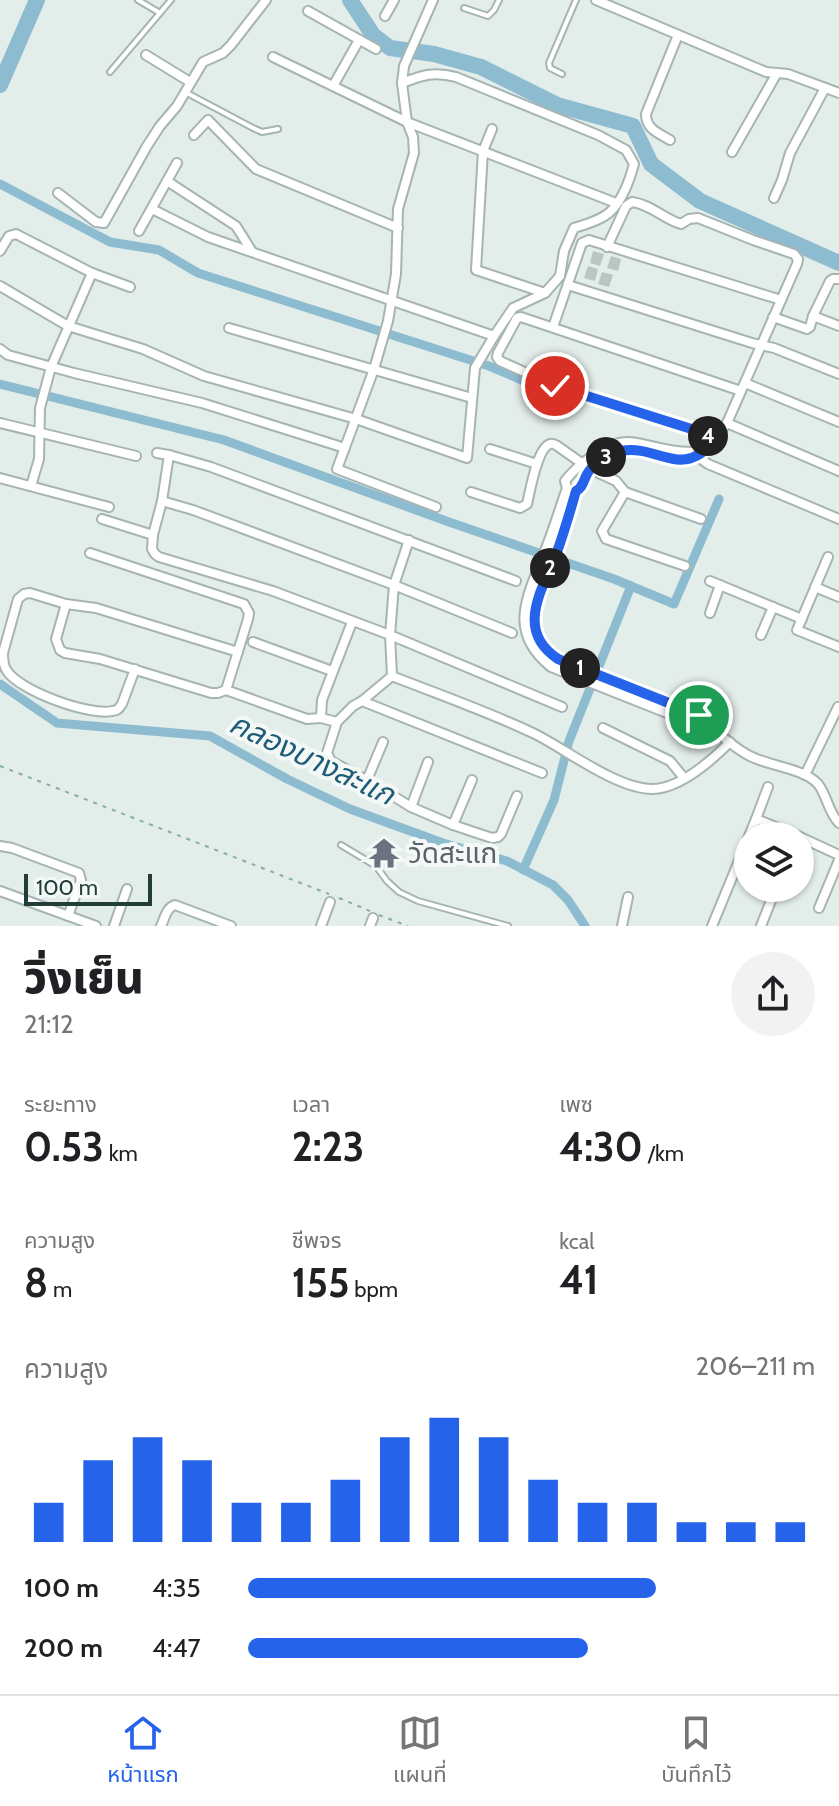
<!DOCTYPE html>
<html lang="th">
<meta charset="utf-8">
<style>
body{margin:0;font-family:Cabin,"Noto Sans Thai",sans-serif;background:#f2f2f2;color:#202124;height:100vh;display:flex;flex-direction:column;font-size:30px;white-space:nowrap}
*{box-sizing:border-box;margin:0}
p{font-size:26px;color:#757577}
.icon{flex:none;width:44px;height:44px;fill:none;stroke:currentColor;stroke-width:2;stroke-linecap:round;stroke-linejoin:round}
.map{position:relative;height:926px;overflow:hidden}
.panel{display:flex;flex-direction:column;background:#fff;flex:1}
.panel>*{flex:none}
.buttons{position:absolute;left:734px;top:822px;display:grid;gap:16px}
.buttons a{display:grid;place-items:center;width:80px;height:80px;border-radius:50%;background:#fff;box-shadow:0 2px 6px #0004;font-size:40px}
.scale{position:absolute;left:24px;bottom:20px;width:128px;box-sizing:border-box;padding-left:8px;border:4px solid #233e3a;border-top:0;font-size:22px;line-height:28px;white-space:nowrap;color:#233e3a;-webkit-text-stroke:6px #f4f9f7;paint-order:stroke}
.pin{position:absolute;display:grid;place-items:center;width:68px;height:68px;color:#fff;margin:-34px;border:4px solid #fff;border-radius:50%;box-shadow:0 2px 8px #0007}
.km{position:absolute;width:40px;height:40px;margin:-20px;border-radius:50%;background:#222;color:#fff;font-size:22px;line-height:40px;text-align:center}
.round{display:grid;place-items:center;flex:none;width:84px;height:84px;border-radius:42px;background:#f2f2f2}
.headline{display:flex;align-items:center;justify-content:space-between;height:136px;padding:0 24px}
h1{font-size:44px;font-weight:800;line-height:60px}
.metrics{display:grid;grid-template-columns:repeat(3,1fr);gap:12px;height:136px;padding:8px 24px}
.metrics div{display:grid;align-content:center}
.metrics b{font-size:40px;font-weight:800}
.metrics small{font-size:22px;font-weight:400}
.metrics p{font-size:22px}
.chart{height:224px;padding:16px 24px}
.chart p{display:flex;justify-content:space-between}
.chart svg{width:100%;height:144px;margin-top:8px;stroke:#2563eb;stroke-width:6}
ul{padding:0 24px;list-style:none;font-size:26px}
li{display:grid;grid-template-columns:128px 96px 1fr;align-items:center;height:60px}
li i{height:20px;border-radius:10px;background:#2563eb}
.dock{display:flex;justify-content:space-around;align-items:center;height:112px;border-top:2px solid #e0e0e0;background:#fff;font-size:22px;color:#757577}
.dock a{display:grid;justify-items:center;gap:4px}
.dock .active{color:#2563eb}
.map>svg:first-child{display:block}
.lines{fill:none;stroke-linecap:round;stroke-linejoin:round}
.canal{stroke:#8dbcd0;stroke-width:9}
.river{stroke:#8dbcd0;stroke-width:16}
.building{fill:#b8c7c3}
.service-casing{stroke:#a6b5b2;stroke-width:8}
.minor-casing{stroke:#a6b5b2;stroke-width:12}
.path{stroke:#84afa8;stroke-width:2;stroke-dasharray:4 6;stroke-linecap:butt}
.service{stroke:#fff;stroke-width:4}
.minor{stroke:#fff;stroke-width:8}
.route-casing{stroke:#fff;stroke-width:16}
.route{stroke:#2563eb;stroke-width:10}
.labels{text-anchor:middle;stroke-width:8;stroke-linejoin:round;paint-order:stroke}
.worship-label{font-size:28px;fill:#5b616d;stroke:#f4f9f7;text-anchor:start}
.water-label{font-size:30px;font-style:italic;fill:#1e5c78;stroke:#f4f9f7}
</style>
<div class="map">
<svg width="839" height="926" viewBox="0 0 839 926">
<rect width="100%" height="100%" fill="#e3edea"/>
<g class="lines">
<g class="canal">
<polyline points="0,184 110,242 159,250 198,273 489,366 550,392"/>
<polyline points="0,384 224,440 449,522 614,579 674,604 719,499"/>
<polyline points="0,684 57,723 210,736 287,779 350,809 443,843 507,861 553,885 568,900 585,926"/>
<polyline points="523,870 554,800 569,741 631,586"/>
</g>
<g class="river">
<polyline points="350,0 373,35 390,48 434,54 481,67 557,105 633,126 651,164 700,201 839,263"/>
<polyline points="0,85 37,0"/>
</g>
</g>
<g class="building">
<polygon points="593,251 604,254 600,266 590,263"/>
<polygon points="611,256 621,259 618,271 607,268"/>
<polygon points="588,266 598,269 595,281 584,278"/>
<polygon points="602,272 613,275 609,287 598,284"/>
</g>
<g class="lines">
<g class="service-casing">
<g id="service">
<polyline points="138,0 160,13"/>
<polyline points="464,8 488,16 494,10 499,0"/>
<polyline points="110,72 171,0"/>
<polyline points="562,74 550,68 549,63 576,0"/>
<polyline points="187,93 253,128 262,132 278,129"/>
<polyline points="341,845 376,866 387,881 399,892 418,901 508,926"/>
</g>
</g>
<g class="minor-casing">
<g id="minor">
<polyline points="433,0 404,66 402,83 407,122 413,137 414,153 398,209 396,274 388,321 374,369 337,469 436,507"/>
<polyline points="596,0 766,72 788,74 839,93"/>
<polyline points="308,11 376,49"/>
<polyline points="385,16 394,0"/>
<polyline points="146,55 190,82"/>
<polyline points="273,57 407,122 616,203"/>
<polyline points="333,86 359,40"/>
<polyline points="492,129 483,151 476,270 545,293"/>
<polyline points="194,135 208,120 256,169 398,228"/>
<path d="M 670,140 C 658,133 646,129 646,114 L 678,35"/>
<polyline points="732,152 777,73"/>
<polyline points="167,181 236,226 251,250"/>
<polyline points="58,193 96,222 104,223 147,146 160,126 177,106 203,62 223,53 231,45 266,0"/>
<polyline points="774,198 782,180 790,153 825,88"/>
<path d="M 152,209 L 208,237 L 494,336 L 513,308 L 545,293 L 560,276 L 564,251 L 574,228 C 586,224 602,220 611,211 C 622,200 630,179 634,164 L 626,150 L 598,135 L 456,77 C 434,71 423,75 402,83"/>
<polyline points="139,231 177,163"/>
<path d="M 607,247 L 626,206 L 632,202 C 650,204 664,219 681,224 L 689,219 L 698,218 L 753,240 L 794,254 L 798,259 L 797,264 L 727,423 L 709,447 L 697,456 L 675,460 L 636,451 L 620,451 L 604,458 L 590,469 L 581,488 L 576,491 C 570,512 564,533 557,552 C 542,590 514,630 558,659 L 699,715 C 714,729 730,745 748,755 C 767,766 804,768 818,784 C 827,795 828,812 839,823"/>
<polyline points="0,251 9,236 16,234 92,273 130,287"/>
<polyline points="568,285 752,343 774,348 839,374"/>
<polyline points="0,286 68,326 143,349 204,376 356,419 467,458 475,368 494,336"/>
<polyline points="813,316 839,326"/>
<polyline points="773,317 807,329 810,327 813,316 830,281 833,279 839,279"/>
<polyline points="553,327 582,243 589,240 781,300"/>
<polyline points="229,328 472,398"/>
<polyline points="0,349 8,355 74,373 202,403 345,448"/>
<polyline points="745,383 839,422"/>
<polyline points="0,423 136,456"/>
<polyline points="727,423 839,471"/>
<polyline points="715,440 701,432 555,386 500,361 497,357 498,353 517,318 521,317 741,391"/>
<polyline points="490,449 537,464"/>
<path d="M 702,452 C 694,452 685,452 677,451 C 635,446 628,430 588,459 C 580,465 571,473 565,481 L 567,488 C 559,510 553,532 544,553 C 527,598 507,631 551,667 L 697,725 L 711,728"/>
<polyline points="157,453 169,455 211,467 516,581"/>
<polyline points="694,454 708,464 839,519"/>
<polyline points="169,455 162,501 153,535 152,549 155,554 159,557 273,591 390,635 562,707"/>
<polyline points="0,478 109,507"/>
<polyline points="31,486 39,459 40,408 51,367 92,273"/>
<path d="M 471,492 L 520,508 L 527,504 C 530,492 537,448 550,444 C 552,443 554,444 556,445 L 590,469 L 616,481 L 625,492 L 602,531 L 606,539 L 685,566"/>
<polyline points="625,492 701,519"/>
<polyline points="162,501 193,510 394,585 512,633"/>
<polyline points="102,519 153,535"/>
<polyline points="90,553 244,604 249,613 248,619 226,690"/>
<polyline points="828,557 797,630 839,647"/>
<polyline points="710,581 802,619"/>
<polyline points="815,587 839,597"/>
<polyline points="66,604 56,639 60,650 65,653 100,659 211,693 218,693 226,690 307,719 321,718"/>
<polyline points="710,613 720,585"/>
<polyline points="761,635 773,607"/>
<polyline points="253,642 332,671"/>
<path d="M 135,669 L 122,704 C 118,709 119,710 112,711 C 89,716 20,691 7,671 C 3,666 3,659 3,653 L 18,599 L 24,594 L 30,593 L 66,604 L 96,608 L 238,652"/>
<path d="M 392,676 C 440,695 489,712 535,734 C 567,750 617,789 652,789 C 680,789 712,760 730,742"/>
<polyline points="362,701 392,676 390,635 394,585 409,540"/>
<polyline points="337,722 321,718 322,700 352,622"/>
<polyline points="603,728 670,761 684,778"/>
<polyline points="805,775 838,707"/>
<polyline points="367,780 383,742"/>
<polyline points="517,796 501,834 498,837 492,838 453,825 411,807 377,786 331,761 327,753 337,722 353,706 362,701 542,773"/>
<polyline points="411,807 428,762"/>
<polyline points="756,819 768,787"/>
<polyline points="453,825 472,780"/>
<polyline points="749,836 756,819 798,836"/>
<polyline points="800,837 839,855"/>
<polyline points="0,846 12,848 79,873 81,880 68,916"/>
<polyline points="0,891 96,926"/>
<polyline points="819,908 839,860"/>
<polyline points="114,926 127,889"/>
<path d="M 161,926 C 165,918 166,908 175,905 L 231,926"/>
<polyline points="321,926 330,902"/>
<polyline points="370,926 373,918"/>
<polyline points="622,926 628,897"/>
<polyline points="712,926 748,839"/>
<polyline points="761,926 776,888"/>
</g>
</g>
<g class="path">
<polyline points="0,766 329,894"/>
<polyline points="339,898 370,911"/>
<polyline points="379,915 408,926"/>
</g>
<use href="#service" class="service"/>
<use href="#minor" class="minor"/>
</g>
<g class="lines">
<g class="route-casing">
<path id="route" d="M 555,386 L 701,432 L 715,440 C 681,481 659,444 621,451 C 610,453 596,462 589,471 C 583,479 584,487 576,491 C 570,512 564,532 557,552 C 543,589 514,630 558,659 L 699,715"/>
</g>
<use href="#route" class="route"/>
</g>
<defs>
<g id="temple-bare" transform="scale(2.4)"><path d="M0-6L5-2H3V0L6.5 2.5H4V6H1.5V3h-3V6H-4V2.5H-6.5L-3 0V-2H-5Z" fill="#6b7280" stroke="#f4f9f7" stroke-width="2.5" paint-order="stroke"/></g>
</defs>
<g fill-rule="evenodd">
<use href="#temple-bare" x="384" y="853"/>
</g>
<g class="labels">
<g class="worship-label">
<text x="408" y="863">วัดสะแก</text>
</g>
<g class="water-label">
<text transform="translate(312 759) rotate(25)" y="10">คลองบางสะแก</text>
</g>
</g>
</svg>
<div class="buttons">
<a><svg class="icon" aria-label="layers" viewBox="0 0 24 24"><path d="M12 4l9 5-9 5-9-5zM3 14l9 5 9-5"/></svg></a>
</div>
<div class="scale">100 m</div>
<div class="pin" style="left:699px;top:715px;background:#1e9e55"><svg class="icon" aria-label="arrive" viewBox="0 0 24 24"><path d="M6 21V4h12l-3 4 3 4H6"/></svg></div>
<div class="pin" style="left:555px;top:386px;background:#d93025"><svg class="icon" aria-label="check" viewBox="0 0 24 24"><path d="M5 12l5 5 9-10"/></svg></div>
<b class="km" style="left:580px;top:668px">1</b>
<b class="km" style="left:550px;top:568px">2</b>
<b class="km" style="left:606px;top:457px">3</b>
<b class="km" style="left:708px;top:436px">4</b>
</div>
<section class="panel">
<div class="headline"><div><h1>วิ่งเย็น</h1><p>21:12</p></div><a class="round"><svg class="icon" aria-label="share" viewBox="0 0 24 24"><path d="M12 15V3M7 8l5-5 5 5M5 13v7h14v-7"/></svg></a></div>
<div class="metrics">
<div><p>ระยะทาง</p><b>0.53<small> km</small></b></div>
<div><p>เวลา</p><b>2:23</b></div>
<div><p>เพซ</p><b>4:30<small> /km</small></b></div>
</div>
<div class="metrics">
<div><p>ความสูง</p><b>8<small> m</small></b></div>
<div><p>ชีพจร</p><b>155<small> bpm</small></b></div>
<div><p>kcal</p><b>41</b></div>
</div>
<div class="chart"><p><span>ความสูง</span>206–211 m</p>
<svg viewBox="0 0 160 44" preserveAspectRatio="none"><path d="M5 44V32M15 44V19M25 44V12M35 44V19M45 44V32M55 44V32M65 44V25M75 44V12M85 44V6M95 44V12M105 44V25M115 44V32M125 44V32M135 44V38M145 44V38M155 44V38"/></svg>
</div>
<ul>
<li><b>100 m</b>4:35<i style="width:72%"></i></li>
<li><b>200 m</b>4:47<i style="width:60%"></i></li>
</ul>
</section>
<nav class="dock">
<a class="active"><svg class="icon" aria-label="home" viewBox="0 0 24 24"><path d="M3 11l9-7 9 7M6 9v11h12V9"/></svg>หน้าแรก</a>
<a><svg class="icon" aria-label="map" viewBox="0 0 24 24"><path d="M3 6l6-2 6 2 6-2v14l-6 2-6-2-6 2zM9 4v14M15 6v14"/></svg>แผนที่</a>
<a><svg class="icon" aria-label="saved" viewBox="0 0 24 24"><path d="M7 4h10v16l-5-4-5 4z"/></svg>บันทึกไว้</a>
</nav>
